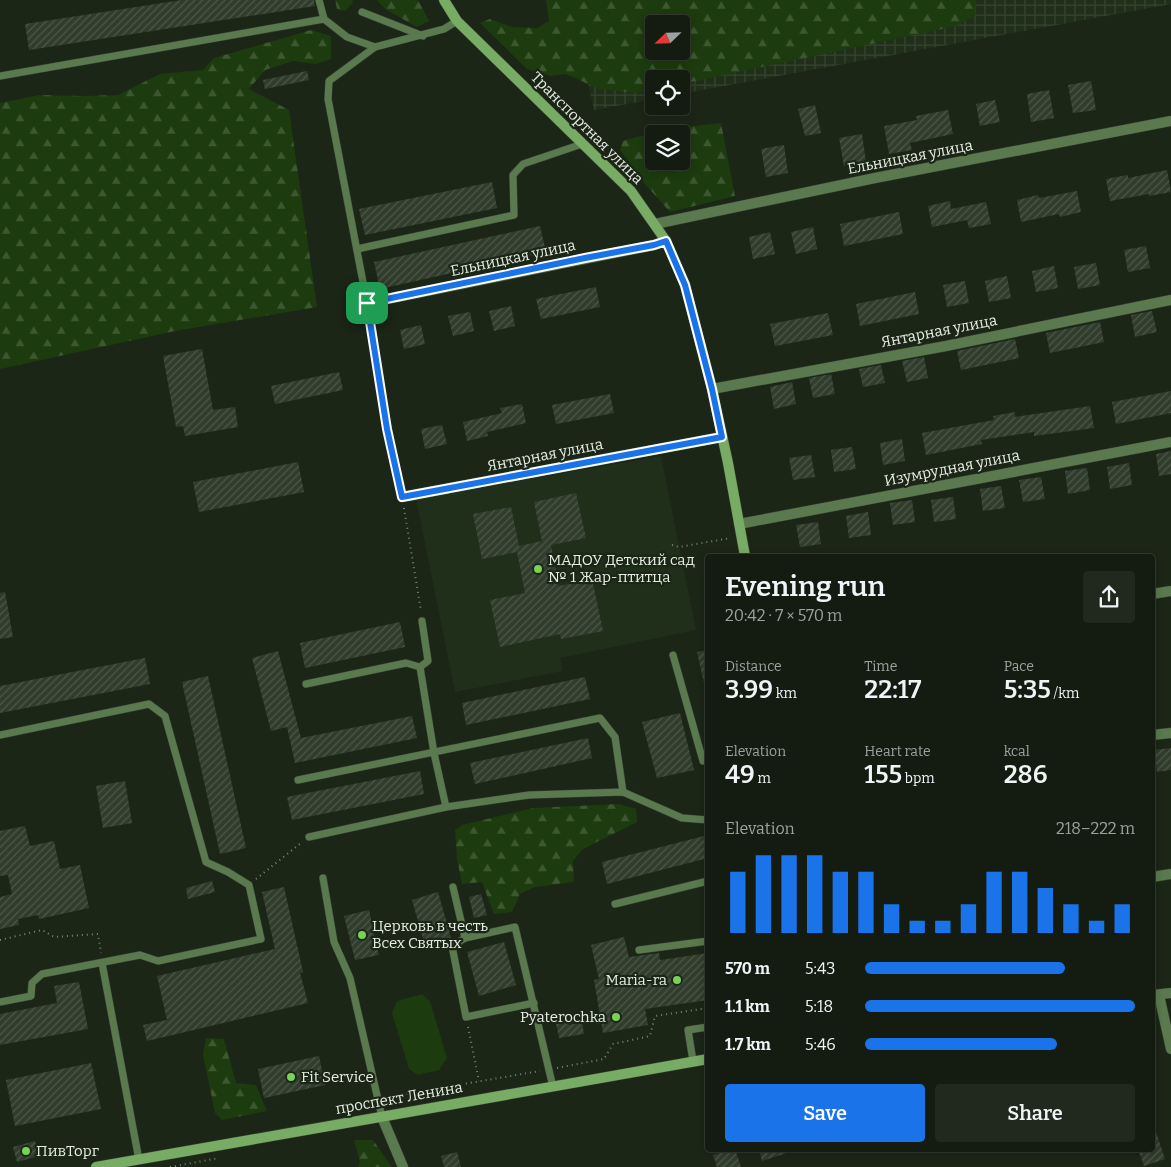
<!DOCTYPE html>
<meta charset="utf-8">
<style>
body{margin:0;font-family:Bitter,serif;background:#21291f;color:#f1f3f6;height:100vh;display:flex;flex-direction:column;font-size:19px;white-space:nowrap}
*{box-sizing:border-box;margin:0}
p{font-size:16px;color:#9da19f}
.icon{flex:none;width:28px;height:28px;fill:none;stroke:currentColor;stroke-width:2;stroke-linecap:round;stroke-linejoin:round}
.map{position:relative;flex:1;overflow:hidden}
.details{position:absolute;left:705px;top:554px;width:450px;height:598px;display:flex;flex-direction:column;background:#141c11;border-radius:5px;box-shadow:0 2px 8px #0003,0 0 0 1px #333a31}
.details>*{flex:none}
.needle{width:32px;rotate:247deg}
.tools{position:absolute;left:645px;top:15px;display:grid;gap:10px}
.tools a{display:grid;place-items:center;width:45px;height:45px;border-radius:5px;background:#141c11;box-shadow:0 2px 8px #0003,0 0 0 1px #333a31;font-size:25px}
.pin{position:absolute;display:grid;place-items:center;width:42px;height:42px;color:#fff;margin:-21px;border-radius:10px;box-shadow:0 2px 8px #0006}
.round{display:grid;place-items:center;flex:none;width:52px;height:52px;border-radius:5px;background:#21291f}
.overview{display:flex;align-items:center;justify-content:space-between;height:85px;padding:0 20px}
h1{font-size:28px;font-weight:600;line-height:38px}
.figures{display:grid;grid-template-columns:repeat(3,1fr);gap:8px;height:85px;padding:5px 20px}
.figures div{display:grid;align-content:center}
.figures b{font-size:25px;font-weight:600}
.figures small{font-size:14px;font-weight:400}
.figures p{font-size:14px}
.chart{height:140px;padding:10px 20px}
.chart p{display:flex;justify-content:space-between}
.chart svg{width:100%;height:90px;margin-top:5px;stroke:#1a73e8;stroke-width:6}
.cta{display:flex;gap:10px;margin-top:auto;padding:10px 20px}
.cta a{flex:1;height:58px;border-radius:5px;background:#1a73e8;color:#fff;font-size:20px;font-weight:600;line-height:58px;text-align:center}
.cta a+a{background:#21291f;color:#f1f3f6}
ul{padding:0 20px;list-style:none;font-size:16px}
li{display:grid;grid-template-columns:80px 60px 1fr;align-items:center;height:38px}
li i{height:12px;border-radius:6px;background:#1a73e8}
.map>svg:first-child{display:block}
.built{fill:#202f1a}
.industrial{fill:url(#industrial-grid);fill-rule:evenodd}
.forest{fill:url(#forest-firs);fill-rule:evenodd}
.pitch{fill:#1c3b0e}
.building{fill:url(#building-hatch)}
.lines{fill:none;stroke-linecap:round;stroke-linejoin:round}
.lane-casing{stroke:#374233;stroke-width:8}
.street-casing{stroke:#374233;stroke-width:11}
.secondary-casing{stroke:#374233;stroke-width:11}
.path{stroke:#7b8478;stroke-width:2;stroke-dasharray:1 4;stroke-linecap:butt}
.lane{stroke:#5a794e;stroke-width:7}
.street{stroke:#5a794e;stroke-width:10}
.secondary{stroke:#78ab64;stroke-width:10}
.route-casing{stroke:#fff;stroke-width:10}
.route{stroke:#1a73e8;stroke-width:6}
.poi-dot{fill:#7bd156;stroke:#1b2617;stroke-width:2}
.labels{text-anchor:middle;stroke-width:4.5;stroke-linejoin:round;paint-order:stroke}
.street-label{font-size:15px;fill:#e5ece2;stroke:#1b2617}
.poi-label{font-size:15px;fill:#e5ece2;stroke:#1b2617;text-anchor:start}
</style>
<div class="map">
<svg width="1171" height="1167" viewBox="0 0 1171 1167">
<defs>
<pattern id="industrial-grid" width="8" height="8" patternUnits="userSpaceOnUse" patternTransform="scale(1.25)"><rect width="8" height="8" fill="#202f1a"/><path d="M0 4h8M4 0v8" fill="none" stroke="#364330"/></pattern>
<pattern id="forest-firs" width="22" height="20" patternUnits="userSpaceOnUse" patternTransform="scale(1.25)"><rect width="22" height="20" fill="#1c3b0e"/><path d="M5 1l3.5 6h-7zM16 11l3.5 6h-7z" fill="#3d5831"/></pattern>
<pattern id="building-hatch" width="6" height="6" patternUnits="userSpaceOnUse" patternTransform="scale(1.25)"><rect width="6" height="6" fill="#303c2c"/><path d="M-1 1l2-2M0 6l6-6M5 7l2-2" fill="none" stroke="#4e584a"/></pattern>
</defs>
<rect width="100%" height="100%" fill="#1b2617"/>
<polygon class="built" points="661,456 696,630 560,658 563,671 455,692 416,499"/>
<path class="industrial" d="M 569,0 L 1171,0 L 1171,4 L 681,94 L 681,79 L 654,79 L 654,99 L 594,110 ZM 654,24 L 681,24 L 681,51 L 654,51 Z"/>
<g class="forest">
<polygon points="335,0 352,0 353,3 345,11 337,9"/>
<polygon points="377,0 418,0 429,21 417,27 385,9"/>
<path d="M 546,0 L 976,0 L 975,16 L 956,26 L 681,84 L 681,79 L 654,79 L 654,90 L 636,93 L 599,89 L 566,74 L 551,76 L 527,69 L 480,23 L 490,19 L 512,27 L 537,28 L 549,21 ZM 654,24 L 681,24 L 681,51 L 654,51 Z"/>
<polygon points="311,30 331,36 331,59 316,64 293,61 265,70 249,89 289,110 317,307 175,331 0,369 0,103 39,95 83,96 118,95 160,74 203,70 214,58"/>
<path d="M 721,123 L 735,196 L 670,212 L 646,185 L 620,150 L 623,141 L 666,129 ZM 654,134 L 681,134 L 681,161 L 654,161 Z"/>
<polygon points="619,804 636,809 637,822 583,849 573,861 574,882 535,887 520,894 512,912 494,914 482,882 462,884 457,859 455,830 462,825 533,808"/>
<polygon points="206,1038 224,1039 236,1083 256,1085 267,1111 222,1120 215,1113 203,1055"/>
<polygon points="354,1140 373,1140 392,1167 358,1167 360,1162"/>
</g>
<polygon class="pitch" points="422,994 430,1001 447,1058 439,1070 418,1075 409,1069 392,1013 397,1001"/>
<g class="building">
<polygon points="182,0 314,0 315,6 29,50 25,24"/>
<polygon points="307,71 309,80 265,89 263,80"/>
<polygon points="1091,81 1096,110 1073,113 1068,85"/>
<polygon points="1049,90 1054,118 1031,122 1027,94"/>
<polygon points="995,100 1000,122 980,126 976,104"/>
<polygon points="815,105 821,133 805,136 798,109"/>
<polygon points="948,110 953,134 910,143 912,150 889,154 884,126 917,120 916,116"/>
<polygon points="862,134 866,162 844,166 839,138"/>
<polygon points="784,145 788,173 766,177 761,149"/>
<polygon points="1167,170 1171,192 1149,196 1149,194 1110,201 1106,179 1128,175 1128,178"/>
<polygon points="492,182 497,208 365,235 359,209"/>
<polygon points="1077,191 1081,212 1060,217 1059,214 1021,222 1017,200 1038,195 1039,198"/>
<polygon points="950,201 951,209 986,202 991,224 969,228 967,220 932,227 928,206"/>
<polygon points="899,212 903,234 844,246 840,224"/>
<polygon points="540,226 546,252 380,289 374,262"/>
<polygon points="813,227 817,249 796,254 791,232"/>
<polygon points="770,232 775,254 753,259 749,237"/>
<polygon points="1146,246 1150,268 1128,272 1124,250"/>
<polygon points="1096,263 1100,285 1078,289 1074,267"/>
<polygon points="1054,266 1058,288 1036,292 1032,271"/>
<polygon points="1007,276 1011,298 989,302 985,281"/>
<polygon points="965,281 969,303 947,307 943,285"/>
<polygon points="596,287 600,307 541,319 536,299"/>
<polygon points="915,292 919,314 860,326 856,304"/>
<polygon points="511,306 515,326 494,331 489,311"/>
<polygon points="1152,311 1157,332 1135,337 1131,315"/>
<polygon points="470,312 474,331 453,336 448,316"/>
<polygon points="828,313 833,335 775,346 770,324"/>
<polygon points="1100,322 1104,342 1050,353 1046,333"/>
<polygon points="421,325 425,344 404,349 400,330"/>
<polygon points="1015,339 1019,358 961,370 957,351"/>
<polygon points="202,349 213,410 235,407 238,427 185,436 183,426 176,427 163,356"/>
<polygon points="924,357 928,378 907,382 902,361"/>
<polygon points="881,365 885,383 863,387 859,369"/>
<polygon points="339,372 343,390 275,404 271,386"/>
<polygon points="831,374 835,394 813,398 809,378"/>
<polygon points="792,382 796,404 774,409 770,387"/>
<polygon points="1171,391 1171,413 1116,424 1112,402"/>
<polygon points="610,394 614,413 556,424 552,405"/>
<polygon points="522,404 526,423 487,432 488,436 467,441 463,422 502,413 500,408"/>
<polygon points="1090,406 1094,428 1034,436 1034,432 981,440 982,444 926,455 922,433 994,420 993,416 1015,412 1015,417"/>
<polygon points="442,425 447,444 425,449 421,429"/>
<polygon points="902,439 905,461 883,465 880,443"/>
<polygon points="852,447 856,469 834,472 831,450"/>
<polygon points="1171,451 1171,474 1159,476 1156,454"/>
<polygon points="811,455 815,477 793,480 789,458"/>
<polygon points="298,462 304,492 199,512 193,482"/>
<polygon points="1129,463 1132,485 1110,489 1107,467"/>
<polygon points="1087,468 1090,490 1068,494 1065,471"/>
<polygon points="1041,477 1045,499 1023,502 1019,480"/>
<polygon points="1001,486 1005,508 983,511 980,489"/>
<polygon points="576,493 586,538 551,545 559,586 592,579 603,631 561,639 560,634 500,647 490,600 525,593 517,552 482,559 473,514 511,507 519,546 542,541 534,502"/>
<polygon points="953,497 956,519 934,522 931,500"/>
<polygon points="912,500 915,522 893,525 890,503"/>
<polygon points="868,512 871,535 849,538 846,516"/>
<polygon points="818,522 821,544 800,547 796,525"/>
<polygon points="5,592 13,637 0,639 0,593"/>
<polygon points="400,622 405,647 305,668 300,643"/>
<polygon points="708,650 708,682 704,683 697,652"/>
<polygon points="278,651 301,738 412,716 417,738 295,763 287,727 271,731 252,658"/>
<polygon points="145,658 150,684 0,713 0,686"/>
<polygon points="208,676 246,848 220,854 182,682"/>
<polygon points="585,677 590,699 466,725 462,703"/>
<polygon points="680,713 694,770 657,778 642,722"/>
<polygon points="588,738 592,758 475,784 470,763"/>
<polygon points="1171,748 1171,770 1157,772 1154,750"/>
<polygon points="420,771 424,794 292,820 287,797"/>
<polygon points="125,781 132,823 103,828 96,786"/>
<polygon points="25,826 30,846 54,841 60,869 80,865 89,908 39,919 38,915 18,919 19,925 0,929 0,897 12,894 8,875 0,876 0,831"/>
<polygon points="708,835 708,858 607,884 602,862"/>
<polygon points="212,881 215,892 188,899 186,888"/>
<polygon points="284,887 303,972 300,973 308,1003 147,1041 143,1025 167,1020 157,976 275,949 262,892"/>
<polygon points="438,892 451,938 425,946 412,900"/>
<polygon points="481,894 487,915 474,918 469,897"/>
<polygon points="369,910 379,955 355,960 344,916"/>
<polygon points="624,937 629,957 659,953 660,960 708,953 708,1000 645,1009 648,1025 603,1033 594,980 599,979 591,945"/>
<polygon points="504,942 516,985 479,996 467,952"/>
<polygon points="79,982 88,1029 0,1045 0,1014 57,1003 54,986"/>
<polygon points="568,1017 569,1025 582,1022 584,1034 559,1038 555,1019"/>
<polygon points="319,1056 325,1085 264,1098 258,1069"/>
<polygon points="91,1063 101,1109 15,1126 6,1080"/>
<polygon points="1154,1126 1165,1159 1144,1166 1138,1149 1152,1149 1152,1127"/>
<polygon points="35,1141 39,1156 17,1162 13,1147"/>
<polygon points="732,1149 735,1149 741,1167 717,1167 713,1155"/>
<polygon points="759,1149 792,1149 793,1151 762,1161"/>
<polygon points="457,1152 461,1167 444,1167 441,1156"/>
</g>
<g class="lines">
<g class="lane-casing">
<g id="lane">
<polyline points="319,0 324,19 347,37 375,47"/>
<polyline points="362,12 423,36"/>
<polyline points="0,76 324,19"/>
<polyline points="357,249 514,215 513,175 523,164 582,144"/>
<polyline points="367,303 328,99 329,81 375,47 444,29 457,21"/>
<polyline points="422,621 428,661 420,667 434,753 446,807"/>
<polyline points="673,655 703,761 708,759"/>
<polyline points="306,684 406,663 420,667"/>
<polyline points="0,735 149,704 165,716 206,862 228,872 249,885 261,939 158,961 140,955 42,974 32,983 31,996 0,1002"/>
<polyline points="298,780 600,718 615,737 623,792"/>
<polyline points="309,837 446,807 529,795 623,792 682,818 708,820"/>
<polyline points="323,878 334,942 350,978 382,1117"/>
<polyline points="453,887 465,938 515,927 553,1087"/>
<polyline points="615,904 708,881"/>
<polyline points="465,938 452,946 466,1017 534,1003"/>
<polyline points="639,950 708,941"/>
<polyline points="102,963 139,1160"/>
<polyline points="693,1061 688,1030 708,1027"/>
</g>
</g>
<g class="street-casing">
<g id="street">
<polyline points="655,224 875,178 1171,121"/>
<polyline points="367,303 654,245 666,241"/>
<polyline points="712,389 946,346 1171,300"/>
<polyline points="402,497 722,437"/>
<polyline points="739,524 1171,442"/>
<polyline points="1152,594 1171,591"/>
<polyline points="1152,735 1171,733"/>
<polyline points="1152,877 1171,874"/>
<polyline points="1153,995 1171,993"/>
<polyline points="1159,995 1171,1049"/>
<polyline points="382,1117 403,1167"/>
</g>
</g>
<g class="secondary-casing">
<g id="secondary">
<polyline points="444,0 457,21 631,191 666,241 685,285 712,389 728,463 745,556"/>
<path d="M 96,1167 C 300,1132 504,1095 708,1059"/>
</g>
</g>
<g class="path">
<polyline points="369,313 387,429 400,486"/>
<polyline points="404,508 421,611"/>
<polyline points="672,545 679,547 731,538"/>
<polyline points="256,879 301,843"/>
<polyline points="0,940 42,930 54,937 98,934 101,953"/>
<polyline points="468,1027 479,1081"/>
<polyline points="557,1068 604,1059 613,1044 650,1036 655,1016 708,1008"/>
<polyline points="387,1097 540,1071"/>
<polyline points="170,1167 219,1158"/>
</g>
<use href="#lane" class="lane"/>
<use href="#street" class="street"/>
<use href="#secondary" class="secondary"/>
</g>
<g class="lines">
<g class="route-casing">
<polygon id="route" points="666,241 685,285 712,389 722,437 402,497 387,429 367,303 585,258 654,245"/>
</g>
<use href="#route" class="route"/>
</g>
<g class="poi-dot">
<circle cx="538" cy="569" r="5"/>
<circle cx="362" cy="935" r="5"/>
<circle cx="677" cy="980" r="5"/>
<circle cx="616" cy="1017" r="5"/>
<circle cx="291" cy="1077" r="5"/>
<circle cx="26" cy="1151" r="5"/>
</g>
<g class="labels">
<g class="street-label">
<text transform="translate(587 128) rotate(45)" y="5">Транспортная улица</text>
<text transform="translate(910 157) rotate(-11)" y="5">Ельницкая улица</text>
<text transform="translate(513 258) rotate(-12)" y="5">Ельницкая улица</text>
<text transform="translate(939 331) rotate(-11)" y="5">Янтарная улица</text>
<text transform="translate(545 455) rotate(-11)" y="5">Янтарная улица</text>
<text transform="translate(952 468) rotate(-11)" y="5">Изумрудная улица</text>
<text transform="translate(399 1098) rotate(-10)" y="5">проспект Ленина</text>
</g>
<g class="poi-label">
<text x="548" y="565">МАДОУ Детский сад<tspan x="548" dy="17">№ 1 Жар-птитца</tspan></text>
<text x="372" y="931">Церковь в честь<tspan x="372" dy="17">Всех Святых</tspan></text>
<text x="667" y="985" text-anchor="end">Maria-ra</text>
<text x="606" y="1022" text-anchor="end">Pyaterochka</text>
<text x="301" y="1082">Fit Service</text>
<text x="36" y="1156">ПивТорг</text>
</g>
</g>
</svg>
<div class="tools">
<a><svg class="needle" viewBox="-14 -14 28 28"><path d="M0-13l5 13h-10z" fill="#e53935"/><path d="M0 13l5-13h-10z" fill="#9da19f"/></svg></a>
<a><svg class="icon" aria-label="locate" viewBox="0 0 24 24"><circle cx="12" cy="12" r="6"/><path d="M12 2v4M12 18v4M2 12h4M18 12h4"/></svg></a>
<a><svg class="icon" aria-label="layers" viewBox="0 0 24 24"><path d="M12 4l9 5-9 5-9-5zM3 14l9 5 9-5"/></svg></a>
</div>
<div class="pin" style="left:367px;top:303px;background:#1e9e55"><svg class="icon" aria-label="arrive" viewBox="0 0 24 24"><path d="M6 21V4h12l-3 4 3 4H6"/></svg></div>
<section class="details">
<div class="overview"><div><h1>Evening run</h1><p>20:42 · 7 × 570 m</p></div><a class="round"><svg class="icon" aria-label="share" viewBox="0 0 24 24"><path d="M12 15V3M7 8l5-5 5 5M5 13v7h14v-7"/></svg></a></div>
<div class="figures">
<div><p>Distance</p><b>3.99<small> km</small></b></div>
<div><p>Time</p><b>22:17</b></div>
<div><p>Pace</p><b>5:35<small> /km</small></b></div>
</div>
<div class="figures">
<div><p>Elevation</p><b>49<small> m</small></b></div>
<div><p>Heart rate</p><b>155<small> bpm</small></b></div>
<div><p>kcal</p><b>286</b></div>
</div>
<div class="chart"><p><span>Elevation</span>218–222 m</p>
<svg viewBox="0 0 160 44" preserveAspectRatio="none"><path d="M5 44V14M15 44V6M25 44V6M35 44V6M45 44V14M55 44V14M65 44V30M75 44V38M85 44V38M95 44V30M105 44V14M115 44V14M125 44V22M135 44V30M145 44V38M155 44V30"/></svg>
</div>
<ul>
<li><b>570 m</b>5:43<i style="width:74%"></i></li>
<li><b>1.1 km</b>5:18<i style="width:100%"></i></li>
<li><b>1.7 km</b>5:46<i style="width:71%"></i></li>
</ul>
<div class="cta"><a>Save</a><a>Share</a></div>
</section>
</div>
